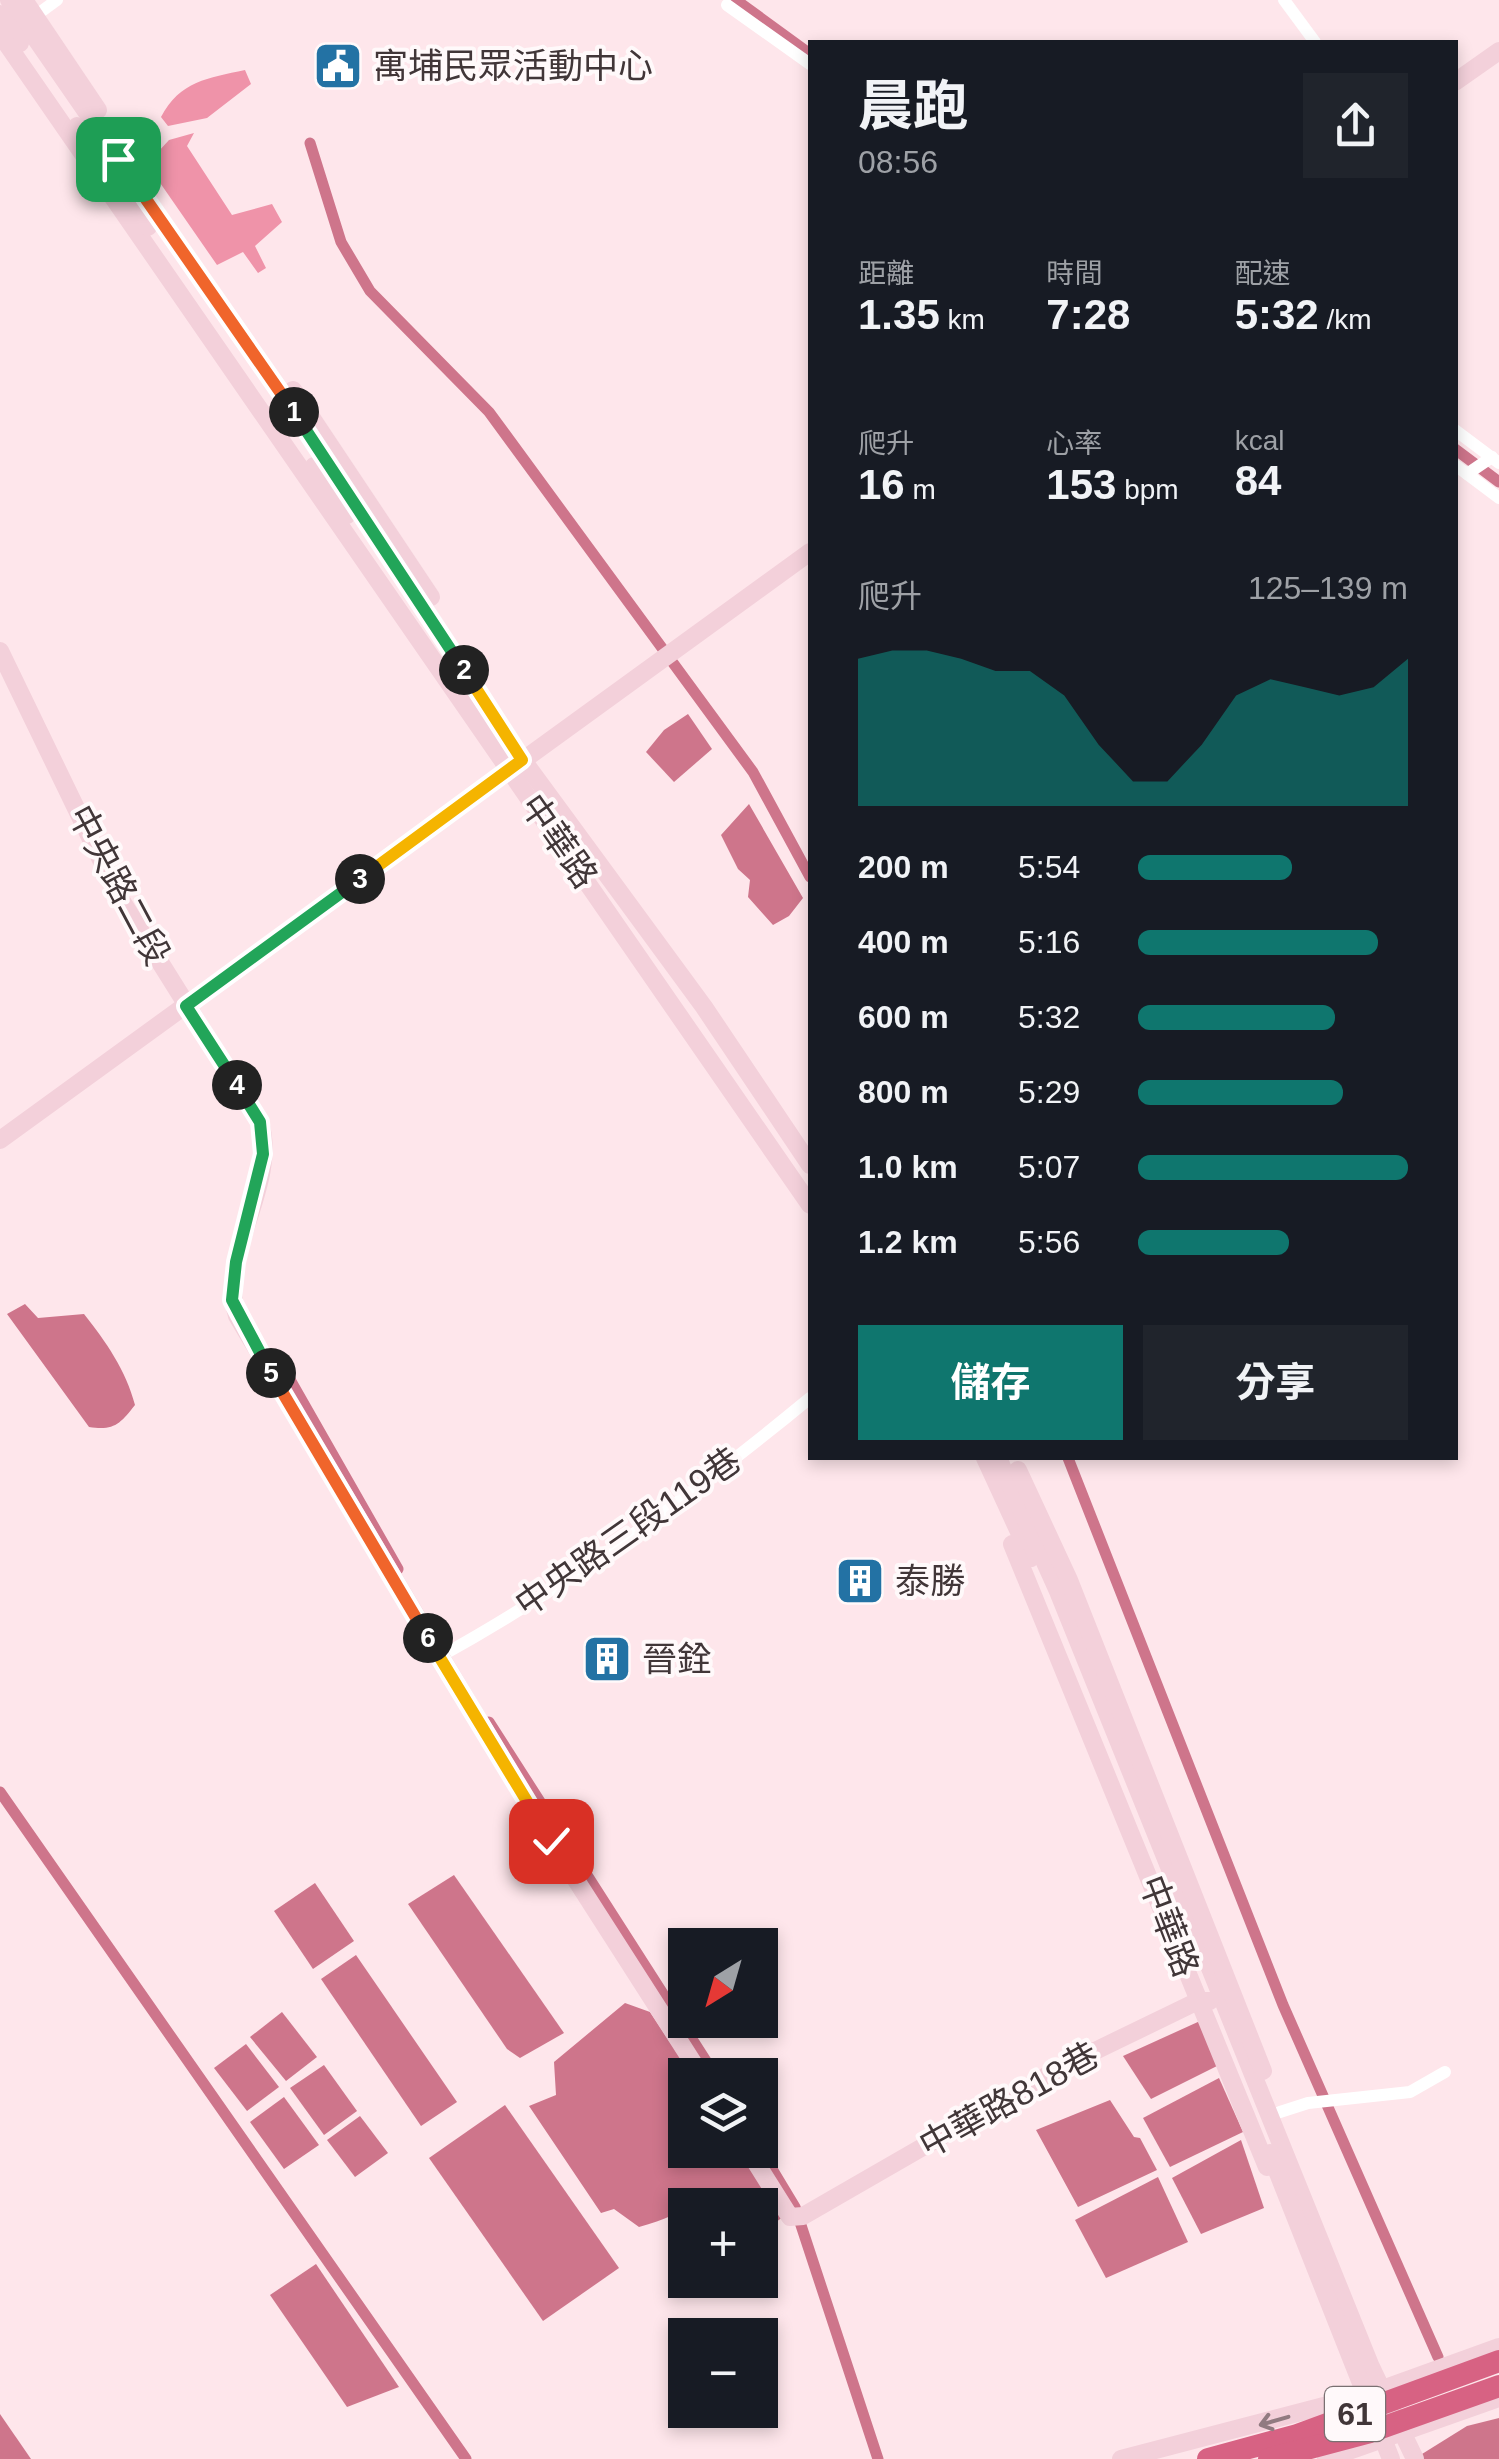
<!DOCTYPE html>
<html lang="zh-TW">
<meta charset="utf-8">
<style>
body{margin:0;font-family:Arial,"Noto Sans TC",sans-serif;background:#20242c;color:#f1f3f6;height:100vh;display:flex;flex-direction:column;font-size:38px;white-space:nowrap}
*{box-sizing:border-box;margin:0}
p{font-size:32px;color:#9ea1a6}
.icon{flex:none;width:55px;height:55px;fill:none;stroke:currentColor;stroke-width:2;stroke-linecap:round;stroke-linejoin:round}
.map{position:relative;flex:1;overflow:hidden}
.sheet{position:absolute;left:808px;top:40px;width:650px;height:1420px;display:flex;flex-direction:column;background:#171b24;border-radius:0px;box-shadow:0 5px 15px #0003}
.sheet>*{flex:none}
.needle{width:65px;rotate:217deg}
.tools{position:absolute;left:668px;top:1928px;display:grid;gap:20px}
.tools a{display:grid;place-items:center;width:110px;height:110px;border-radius:0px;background:#171b24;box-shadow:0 5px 15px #0003;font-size:50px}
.pin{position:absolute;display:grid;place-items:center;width:85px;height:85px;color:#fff;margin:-42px;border-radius:20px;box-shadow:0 5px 15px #0006}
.km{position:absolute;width:50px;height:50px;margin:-25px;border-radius:50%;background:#222;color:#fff;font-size:28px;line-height:50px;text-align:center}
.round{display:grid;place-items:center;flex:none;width:105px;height:105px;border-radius:0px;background:#20242c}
.overview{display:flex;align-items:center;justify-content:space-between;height:170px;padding:0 50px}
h1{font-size:55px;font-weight:700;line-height:75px}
.metrics{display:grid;grid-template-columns:repeat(3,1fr);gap:15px;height:170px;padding:10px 50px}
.metrics div{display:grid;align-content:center}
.metrics b{font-size:42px;font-weight:700}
.metrics small{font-size:28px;font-weight:400}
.metrics p{font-size:28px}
.chart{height:280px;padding:20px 50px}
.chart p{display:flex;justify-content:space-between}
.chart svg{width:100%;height:180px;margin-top:10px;fill:#0f766e;opacity:.7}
.button{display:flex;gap:20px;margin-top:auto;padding:20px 50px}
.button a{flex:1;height:115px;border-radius:0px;background:#0f766e;color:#fff;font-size:40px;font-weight:700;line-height:115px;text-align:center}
.button a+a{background:#20242c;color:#f1f3f6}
ul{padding:0 50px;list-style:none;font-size:32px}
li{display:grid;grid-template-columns:160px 120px 1fr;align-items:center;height:75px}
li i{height:25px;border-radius:12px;background:#0f766e}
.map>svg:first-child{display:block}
.forest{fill:#ef93a9}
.water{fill:#ce758b}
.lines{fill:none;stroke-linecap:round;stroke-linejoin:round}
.canal{stroke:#ce758b;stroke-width:11}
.street{stroke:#fff;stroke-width:12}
.secondary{stroke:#f3d0da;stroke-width:18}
.highway{stroke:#d76283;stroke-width:22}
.oneway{stroke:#917b81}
.split-1-casing{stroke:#fff;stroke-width:20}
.split-2-casing{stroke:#fff;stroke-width:20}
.split-3-casing{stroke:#fff;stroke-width:20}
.split-4-casing{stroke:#fff;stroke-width:20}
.split-5-casing{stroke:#fff;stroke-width:20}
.split-6-casing{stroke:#fff;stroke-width:20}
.split-7-casing{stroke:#fff;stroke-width:20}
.split-1{stroke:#f0652b;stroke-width:12}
.split-2{stroke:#22a559;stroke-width:12}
.split-3{stroke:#f5b400;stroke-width:12}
.split-4{stroke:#22a559;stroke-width:12}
.split-5{stroke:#22a559;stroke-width:12}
.split-6{stroke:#f0652b;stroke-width:12}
.split-7{stroke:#f5b400;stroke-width:12}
.labels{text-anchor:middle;stroke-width:8;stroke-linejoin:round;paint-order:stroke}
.shield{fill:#fff9fa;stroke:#7a7072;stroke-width:2.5}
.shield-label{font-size:32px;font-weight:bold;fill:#413638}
.poi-label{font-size:35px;fill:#413638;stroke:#fff9fa;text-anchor:start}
.street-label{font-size:35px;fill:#413638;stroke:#fff9fa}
</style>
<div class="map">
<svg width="1499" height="2459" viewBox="0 0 1499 2459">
<rect width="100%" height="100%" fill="#fee6eb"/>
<g class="forest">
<path d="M 245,70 L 251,84 L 207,118 L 168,126 L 161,117 C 180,81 208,78 245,70 Z"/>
<polygon points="194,133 187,146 232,215 272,204 282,222 255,246 266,268 258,273 243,252 217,265 147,164 169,140"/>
</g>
<g class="water">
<polygon points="688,714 712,749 674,782 646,752 664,730"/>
<polygon points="749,804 803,898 789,916 773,925 748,897 750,880 738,869 721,835"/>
<path d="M 25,1304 L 38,1318 L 84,1314 C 106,1342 126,1370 135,1405 C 120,1424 114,1431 89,1427 L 7,1314 Z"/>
<polygon points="454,1875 564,2033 520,2058 507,2049 408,1904"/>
<polygon points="315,1883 354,1941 313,1969 274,1911"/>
<polygon points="356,1955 457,2102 421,2126 321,1979"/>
<path d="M 625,2003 L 650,2012 L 692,2075 L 685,2075 L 685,2150 L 742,2150 L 786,2215 L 760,2233 L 760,2205 L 705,2205 L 701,2199 C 681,2212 665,2220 639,2227 L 614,2209 L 601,2213 L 529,2106 L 556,2095 L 554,2062 Z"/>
<polygon points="282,2012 317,2057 286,2081 250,2037"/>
<polygon points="1200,2021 1217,2066 1151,2099 1123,2056"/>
<polygon points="246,2044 279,2087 247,2111 214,2068"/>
<polygon points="324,2065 357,2111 324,2135 290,2088"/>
<polygon points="1219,2078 1243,2132 1170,2167 1143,2118"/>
<polygon points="284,2097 319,2145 284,2169 250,2122"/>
<polygon points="1110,2100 1134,2137 1140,2138 1157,2170 1078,2207 1036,2130"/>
<polygon points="505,2105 619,2268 543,2321 429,2158"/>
<polygon points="360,2116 388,2153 355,2177 327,2140"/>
<polygon points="1241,2140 1264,2208 1201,2234 1172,2178"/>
<polygon points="1158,2177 1188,2242 1106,2278 1075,2220"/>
<polygon points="316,2264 399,2387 347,2407 270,2295"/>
<polygon points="0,2414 31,2459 0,2459"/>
<polygon points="1499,2418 1499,2459 1414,2459 1467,2426"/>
</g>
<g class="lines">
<g class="canal">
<polyline points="736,0 810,54"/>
<polyline points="310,143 341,242 370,291 489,412 753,772 810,877"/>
<polyline points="1455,449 1499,482"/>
<polyline points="276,1355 398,1569"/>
<polyline points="1068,1458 1283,2005 1438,2357"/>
<polyline points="489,1722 715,2075"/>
<polyline points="0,1792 466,2459"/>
<polyline points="760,2149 795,2207 878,2459"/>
</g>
<g class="street">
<polyline points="1284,0 1315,42"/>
<polyline points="727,5 810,64"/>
<polyline points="31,19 57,0"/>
<polyline points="1455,430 1499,463"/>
<polyline points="1455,465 1499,498"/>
<polyline points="1467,474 1492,457"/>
<path d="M 439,1657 C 570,1585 695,1493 810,1398"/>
<polyline points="1280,2112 1308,2103 1410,2092 1445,2072"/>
</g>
<g class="secondary">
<polyline points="9,0 346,487 522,759 704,1007 810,1165"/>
<polyline points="24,0 98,110"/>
<polyline points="0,14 20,43"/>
<polyline points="0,34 810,1205"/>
<polyline points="1455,82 1499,51"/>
<polyline points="77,126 148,227"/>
<polyline points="293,390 431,597"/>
<polyline points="314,466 347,515"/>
<path d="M 0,651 L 118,895 L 260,1122 C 279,1186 218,1251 237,1316 L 551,1841 L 701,2075"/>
<polyline points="0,1140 810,552"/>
<polyline points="985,1458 1031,1558"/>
<polyline points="998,1458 1057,1589 1371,2367 1415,2459"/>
<polyline points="1018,1470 1069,1580 1263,2071"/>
<polyline points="1012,1544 1267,2167"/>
<polyline points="748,2150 790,2217 803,2216 1060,2068 1198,2001 1210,2001"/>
<polyline points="1270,2153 1391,2459"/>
<polyline points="1121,2459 1366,2395 1499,2347"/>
<polyline points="1326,2459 1499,2398"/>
</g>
<g class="highway">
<polyline points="1208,2459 1297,2435 1499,2361"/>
<polyline points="1269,2459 1370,2432 1499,2386"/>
</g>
</g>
<defs><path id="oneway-shaft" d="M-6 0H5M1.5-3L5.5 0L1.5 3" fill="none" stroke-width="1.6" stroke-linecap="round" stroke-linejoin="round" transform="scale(2.5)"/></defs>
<use class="oneway" href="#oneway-shaft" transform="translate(1274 2421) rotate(164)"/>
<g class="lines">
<g class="split-1-casing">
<polyline id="split-1" points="118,159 294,412"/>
</g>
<g class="split-2-casing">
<polyline id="split-2" points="294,412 464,670"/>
</g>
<g class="split-3-casing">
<polyline id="split-3" points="360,879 522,760 464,670"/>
</g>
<g class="split-4-casing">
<polyline id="split-4" points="237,1085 186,1006 360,879"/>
</g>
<g class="split-5-casing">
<polyline id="split-5" points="237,1085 260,1122 263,1154 236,1262 232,1300 271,1373"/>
</g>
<g class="split-6-casing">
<polyline id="split-6" points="271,1373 428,1638"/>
</g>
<g class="split-7-casing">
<polyline id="split-7" points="428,1638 551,1841"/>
</g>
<use href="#split-1" class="split-1"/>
<use href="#split-2" class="split-2"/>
<use href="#split-3" class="split-3"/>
<use href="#split-4" class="split-4"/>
<use href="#split-5" class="split-5"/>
<use href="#split-6" class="split-6"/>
<use href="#split-7" class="split-7"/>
</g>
<defs>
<g id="civic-square" transform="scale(2.5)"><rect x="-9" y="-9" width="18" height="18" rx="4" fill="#2372a4" stroke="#fff9fa"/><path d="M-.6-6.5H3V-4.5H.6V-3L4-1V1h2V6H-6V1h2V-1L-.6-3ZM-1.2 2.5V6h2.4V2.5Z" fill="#fff"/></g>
<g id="building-square" transform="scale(2.5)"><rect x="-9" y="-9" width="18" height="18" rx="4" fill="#2372a4" stroke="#fff9fa"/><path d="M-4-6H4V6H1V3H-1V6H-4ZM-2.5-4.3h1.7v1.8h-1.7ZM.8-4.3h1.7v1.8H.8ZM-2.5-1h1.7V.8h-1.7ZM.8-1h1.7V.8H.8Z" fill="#fff"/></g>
</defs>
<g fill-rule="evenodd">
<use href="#civic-square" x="338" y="66"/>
<use href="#building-square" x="860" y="1581"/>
<use href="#building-square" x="607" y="1659"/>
</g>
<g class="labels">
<rect class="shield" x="1325" y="2387" width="60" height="54" rx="8"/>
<g class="shield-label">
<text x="1355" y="2425">61</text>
</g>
<g class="poi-label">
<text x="373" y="78">寓埔民眾活動中心</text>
<text x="895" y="1593">泰勝</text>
<text x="642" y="1671">晉銓</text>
</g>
<g class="street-label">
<text transform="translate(559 841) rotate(55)" y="12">中華路</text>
<text transform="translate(119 885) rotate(62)" y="12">中央路二段</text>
<text transform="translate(628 1532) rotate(-35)" y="12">中央路三段119巷</text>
<text transform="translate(1169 1926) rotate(69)" y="12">中華路</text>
<text transform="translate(1009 2100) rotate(-29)" y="12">中華路818巷</text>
</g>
</g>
</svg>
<div class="tools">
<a><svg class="needle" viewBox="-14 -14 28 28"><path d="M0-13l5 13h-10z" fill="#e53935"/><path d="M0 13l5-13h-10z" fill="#9ea1a6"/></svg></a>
<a><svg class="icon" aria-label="layers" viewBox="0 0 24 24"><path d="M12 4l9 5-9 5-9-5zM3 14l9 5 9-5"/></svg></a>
<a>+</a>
<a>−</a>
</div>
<div class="pin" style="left:118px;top:159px;background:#1e9e55"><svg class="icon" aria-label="arrive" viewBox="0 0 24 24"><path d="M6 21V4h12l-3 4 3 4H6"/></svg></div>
<div class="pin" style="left:551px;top:1841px;background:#d93025"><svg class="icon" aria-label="check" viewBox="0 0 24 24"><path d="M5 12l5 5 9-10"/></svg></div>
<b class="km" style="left:294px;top:412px">1</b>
<b class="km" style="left:464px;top:670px">2</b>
<b class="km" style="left:360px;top:879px">3</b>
<b class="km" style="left:237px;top:1085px">4</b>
<b class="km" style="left:271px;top:1373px">5</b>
<b class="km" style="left:428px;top:1638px">6</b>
<section class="sheet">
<div class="overview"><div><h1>晨跑</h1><p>08:56</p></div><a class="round"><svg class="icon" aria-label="share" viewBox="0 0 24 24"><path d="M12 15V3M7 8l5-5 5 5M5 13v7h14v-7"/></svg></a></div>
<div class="metrics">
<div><p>距離</p><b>1.35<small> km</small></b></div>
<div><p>時間</p><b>7:28</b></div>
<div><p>配速</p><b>5:32<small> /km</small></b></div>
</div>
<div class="metrics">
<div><p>爬升</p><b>16<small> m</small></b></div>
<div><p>心率</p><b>153<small> bpm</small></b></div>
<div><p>kcal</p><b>84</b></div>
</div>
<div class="chart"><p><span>爬升</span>125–139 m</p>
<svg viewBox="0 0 160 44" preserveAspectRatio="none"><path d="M0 44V8L10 6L20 6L30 8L40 11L50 11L60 17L70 29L80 38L90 38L100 29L110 17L120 13L130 15L140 17L150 15L160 8V44z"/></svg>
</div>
<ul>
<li><b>200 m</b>5:54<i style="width:57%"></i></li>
<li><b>400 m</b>5:16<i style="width:89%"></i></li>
<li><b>600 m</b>5:32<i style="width:73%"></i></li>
<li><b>800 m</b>5:29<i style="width:76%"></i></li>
<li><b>1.0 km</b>5:07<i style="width:100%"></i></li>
<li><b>1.2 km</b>5:56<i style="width:56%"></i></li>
</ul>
<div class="button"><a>儲存</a><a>分享</a></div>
</section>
</div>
